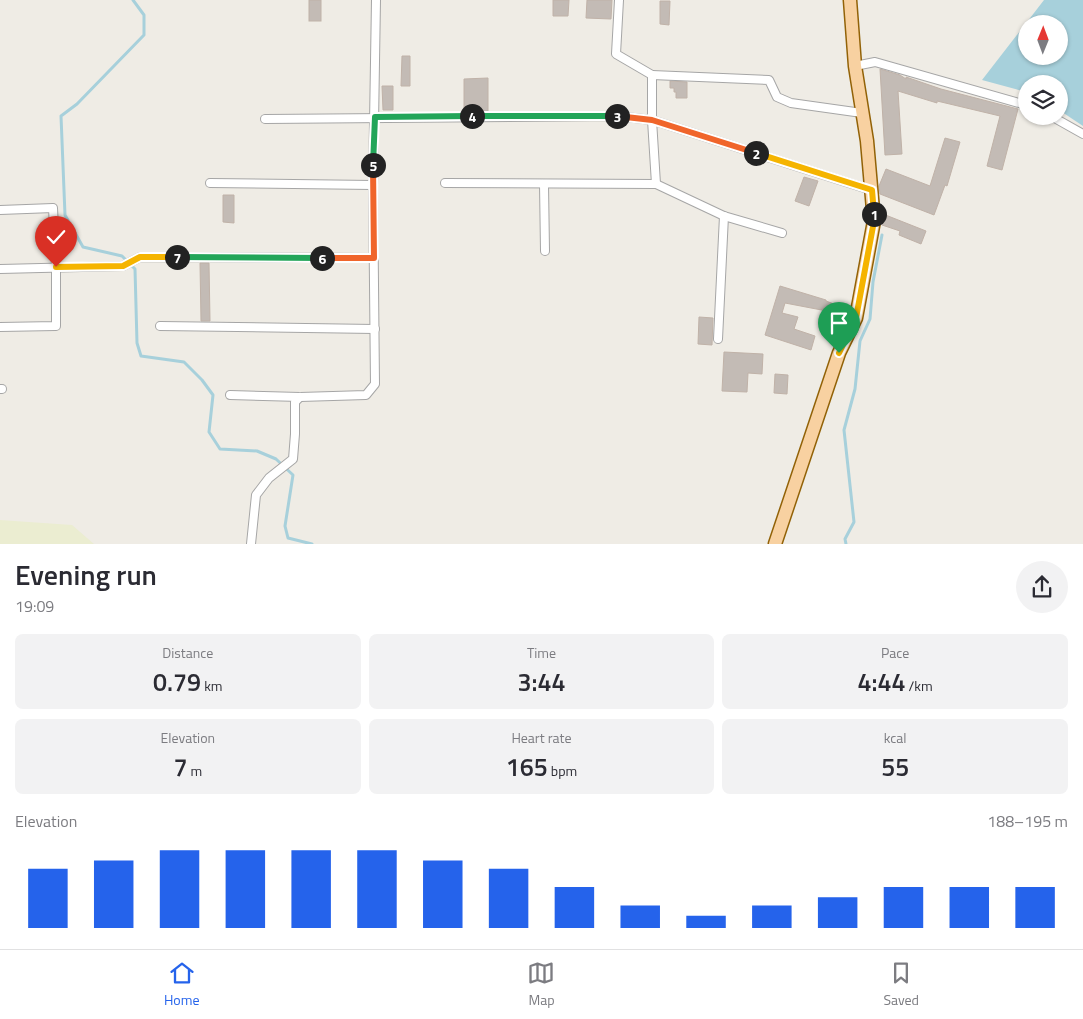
<!DOCTYPE html>
<meta charset="utf-8">
<style>
body{margin:0;font-family:"Titillium Web",sans-serif;background:#f2f2f3;color:#2b2b33;height:100vh;display:flex;flex-direction:column;font-size:19px;white-space:nowrap}
*{box-sizing:border-box;margin:0}
p{font-size:16px;color:#7c7c81}
.icon{flex:none;width:28px;height:28px;fill:none;stroke:currentColor;stroke-width:2;stroke-linecap:round;stroke-linejoin:round}
.map{position:relative;height:544px;overflow:hidden}
.panel{display:flex;flex-direction:column;background:#fff;flex:1}
.panel>*{flex:none}
.needle{width:32px;rotate:1deg}
.tools{position:absolute;left:1018px;top:15px;display:grid;gap:10px}
.tools a{display:grid;place-items:center;width:50px;height:50px;border-radius:50%;background:#fff;box-shadow:0 1px 4px #0004;font-size:25px}
.pin{position:absolute;display:grid;place-items:center;width:42px;height:42px;color:#fff;margin:-51px -21px;border-radius:50% 50% 50% 0;rotate:-45deg;box-shadow:0 0 5px #0007}
.pin .icon{rotate:45deg}
.km{position:absolute;width:25px;height:25px;margin:-12px;border-radius:50%;background:#222;color:#fff;font-size:14px;line-height:25px;text-align:center}
.round{display:grid;place-items:center;flex:none;width:52px;height:52px;border-radius:26px;background:#f2f2f3}
.overview{display:flex;align-items:center;justify-content:space-between;height:85px;padding:0 15px}
h1{font-size:28px;font-weight:600;line-height:38px}
.figures{display:grid;grid-template-columns:repeat(3,1fr);gap:8px;height:85px;padding:5px 15px}
.figures div{display:grid;align-content:center;border-radius:8px;background:#f2f2f3;text-align:center}
.figures b{font-size:25px;font-weight:600}
.figures small{font-size:14px;font-weight:400}
.figures p{font-size:14px}
.chart{height:140px;padding:10px 15px}
.chart p{display:flex;justify-content:space-between}
.chart svg{width:100%;height:90px;margin-top:5px;stroke:#2563eb;stroke-width:6}
.dock{display:flex;justify-content:space-around;align-items:center;height:70px;border-top:1px solid #e1e1e2;background:#fff;font-size:14px;color:#7c7c81}
.dock a{display:grid;justify-items:center;gap:2px}
.dock .selected{color:#2563eb}
.map>svg:first-child{display:block}
.farmland{fill:#ebedd1}
.water{fill:#a7d0db;fill-rule:evenodd}
.lines{fill:none;stroke-linecap:round;stroke-linejoin:round}
.stream{stroke:#a7d0db;stroke-width:3}
.building{fill:#c3bbb5;stroke:#c0b2a8}
.minor-casing{stroke:#a6a6a6;stroke-width:10}
.primary-casing{stroke:#926207;stroke-width:15}
.minor{stroke:#fff;stroke-width:8}
.primary{stroke:#f8d1a1;stroke-width:12}
.split-1-casing{stroke:#fff;stroke-width:10}
.split-2-casing{stroke:#fff;stroke-width:10}
.split-3-casing{stroke:#fff;stroke-width:10}
.split-4-casing{stroke:#fff;stroke-width:10}
.split-5-casing{stroke:#fff;stroke-width:10}
.split-6-casing{stroke:#fff;stroke-width:10}
.split-7-casing{stroke:#fff;stroke-width:10}
.split-8-casing{stroke:#fff;stroke-width:10}
.split-1{stroke:#f5b400;stroke-width:6}
.split-2{stroke:#f5b400;stroke-width:6}
.split-3{stroke:#f0652b;stroke-width:6}
.split-4{stroke:#22a559;stroke-width:6}
.split-5{stroke:#22a559;stroke-width:6}
.split-6{stroke:#f0652b;stroke-width:6}
.split-7{stroke:#22a559;stroke-width:6}
.split-8{stroke:#f5b400;stroke-width:6}
</style>
<div class="map">
<svg width="1083" height="544" viewBox="0 0 1083 544">
<rect width="100%" height="100%" fill="#efece5"/>
<polygon class="farmland" points="0,520 72,525 94,544 0,544"/>
<path class="water" d="M 1044,0 L 1083,0 L 1083,126 L 1059,110 L 1059,84 L 1026,84 L 1026,92 L 982,80 ZM 1026,24 L 1059,24 L 1059,56 L 1026,56 Z"/>
<g class="lines">
<g class="stream">
<polyline points="133,0 144,15 144,35 77,104 61,116 65,215 83,247 122,256 135,269 137,343 141,356 184,362 202,380 213,395 209,432 220,449 257,451 276,459 293,475 285,526 288,538 312,544"/>
<polyline points="846,544 845,539 854,522 844,430 855,389 860,341 870,319 873,282 882,235"/>
</g>
</g>
<g class="building">
<rect x="309" y="0" width="12" height="21"/>
<polygon points="553,0 569,0 568,16 553,16"/>
<polygon points="587,0 612,0 611,19 586,18"/>
<polygon points="660,1 670,1 669,25 660,24"/>
<polygon points="402,56 410,56 410,86 401,86"/>
<polygon points="880,69 900,75 906,79 906,77 941,89 1018,109 1002,170 987,166 1000,116 937,101 937,103 898,91 902,154 885,155"/>
<polygon points="488,78 488,111 464,112 464,79"/>
<polygon points="670,81 687,82 687,98 676,98 676,92 674,92 674,88 670,88"/>
<polygon points="382,86 393,86 393,110 383,110"/>
<polygon points="945,138 960,142 947,186 945,185 934,215 880,194 879,186 886,169 930,186"/>
<polygon points="804,177 818,181 809,206 795,201"/>
<polygon points="223,195 234,195 234,223 223,222"/>
<polygon points="883,214 926,231 921,244 899,235 900,231 882,225"/>
<polygon points="200,263 209,263 210,321 201,321"/>
<polygon points="780,286 826,300 826,301 834,304 832,312 785,303 782,313 798,317 794,329 815,336 811,350 765,335"/>
<polygon points="699,317 713,318 712,345 698,344"/>
<polygon points="724,352 763,354 762,374 748,373 747,392 722,391"/>
<polygon points="775,374 788,375 787,394 774,393"/>
</g>
<g class="lines">
<g class="minor-casing">
<g id="minor">
<polyline points="619,0 616,54 652,75 652,120 656,184"/>
<polyline points="855,66 875,62 1026,105"/>
<polyline points="652,75 769,80 777,97 791,103 862,113"/>
<polyline points="1051,116 1083,134"/>
<polyline points="265,119 617,116 652,120 871,190"/>
<polyline points="210,183 373,185"/>
<polyline points="445,183 656,184 724,216 782,233"/>
<polyline points="544,184 545,251"/>
<polyline points="0,210 53,208 56,267 56,326 0,327"/>
<polyline points="0,269 123,266 140,257 374,258"/>
<polyline points="160,326 375,329"/>
<polyline points="718,339 724,216"/>
<polyline points="0,389 2,389"/>
<polyline points="230,395 300,397 366,395 375,384 373,185 376,0"/>
<polyline points="251,544 256,495 269,478 293,459 295,434 295,402 300,397"/>
</g>
</g>
<g class="primary-casing">
<polyline id="primary" points="775,544 839,353 856,318 874,221 867,141 855,66 850,0"/>
</g>
<use href="#minor" class="minor"/>
<use href="#primary" class="primary"/>
</g>
<g class="lines">
<g class="split-1-casing">
<polyline id="split-1" points="839,353 856,318 874,221 874,214"/>
</g>
<g class="split-2-casing">
<polyline id="split-2" points="756,153 872,190 874,214"/>
</g>
<g class="split-3-casing">
<polyline id="split-3" points="617,116 652,120 756,153"/>
</g>
<g class="split-4-casing">
<polyline id="split-4" points="472,116 617,116"/>
</g>
<g class="split-5-casing">
<polyline id="split-5" points="373,165 375,117 472,116"/>
</g>
<g class="split-6-casing">
<polyline id="split-6" points="322,258 374,258 373,165"/>
</g>
<g class="split-7-casing">
<polyline id="split-7" points="177,257 322,258"/>
</g>
<g class="split-8-casing">
<polyline id="split-8" points="56,267 123,266 140,257 177,257"/>
</g>
<use href="#split-1" class="split-1"/>
<use href="#split-2" class="split-2"/>
<use href="#split-3" class="split-3"/>
<use href="#split-4" class="split-4"/>
<use href="#split-5" class="split-5"/>
<use href="#split-6" class="split-6"/>
<use href="#split-7" class="split-7"/>
<use href="#split-8" class="split-8"/>
</g>
</svg>
<div class="tools">
<a><svg class="needle" viewBox="-14 -14 28 28"><path d="M0-13l5 13h-10z" fill="#e53935"/><path d="M0 13l5-13h-10z" fill="#7c7c81"/></svg></a>
<a><svg class="icon" aria-label="layers" viewBox="0 0 24 24"><path d="M12 4l9 5-9 5-9-5zM3 14l9 5 9-5"/></svg></a>
</div>
<div class="pin" style="left:839px;top:353px;background:#1e9e55"><svg class="icon" aria-label="arrive" viewBox="0 0 24 24"><path d="M6 21V4h12l-3 4 3 4H6"/></svg></div>
<div class="pin" style="left:56px;top:267px;background:#d93025"><svg class="icon" aria-label="check" viewBox="0 0 24 24"><path d="M5 12l5 5 9-10"/></svg></div>
<b class="km" style="left:874px;top:214px">1</b>
<b class="km" style="left:756px;top:153px">2</b>
<b class="km" style="left:617px;top:116px">3</b>
<b class="km" style="left:472px;top:116px">4</b>
<b class="km" style="left:373px;top:165px">5</b>
<b class="km" style="left:322px;top:258px">6</b>
<b class="km" style="left:177px;top:257px">7</b>
</div>
<section class="panel">
<div class="overview"><div><h1>Evening run</h1><p>19:09</p></div><a class="round"><svg class="icon" aria-label="share" viewBox="0 0 24 24"><path d="M12 15V3M7 8l5-5 5 5M5 13v7h14v-7"/></svg></a></div>
<div class="figures">
<div><p>Distance</p><b>0.79<small> km</small></b></div>
<div><p>Time</p><b>3:44</b></div>
<div><p>Pace</p><b>4:44<small> /km</small></b></div>
</div>
<div class="figures">
<div><p>Elevation</p><b>7<small> m</small></b></div>
<div><p>Heart rate</p><b>165<small> bpm</small></b></div>
<div><p>kcal</p><b>55</b></div>
</div>
<div class="chart"><p><span>Elevation</span>188–195 m</p>
<svg viewBox="0 0 160 44" preserveAspectRatio="none"><path d="M5 44V15M15 44V11M25 44V6M35 44V6M45 44V6M55 44V6M65 44V11M75 44V15M85 44V24M95 44V33M105 44V38M115 44V33M125 44V29M135 44V24M145 44V24M155 44V24"/></svg>
</div>
</section>
<nav class="dock">
<a class="selected"><svg class="icon" aria-label="home" viewBox="0 0 24 24"><path d="M3 11l9-7 9 7M6 9v11h12V9"/></svg>Home</a>
<a><svg class="icon" aria-label="map" viewBox="0 0 24 24"><path d="M3 6l6-2 6 2 6-2v14l-6 2-6-2-6 2zM9 4v14M15 6v14"/></svg>Map</a>
<a><svg class="icon" aria-label="saved" viewBox="0 0 24 24"><path d="M7 4h10v16l-5-4-5 4z"/></svg>Saved</a>
</nav>
